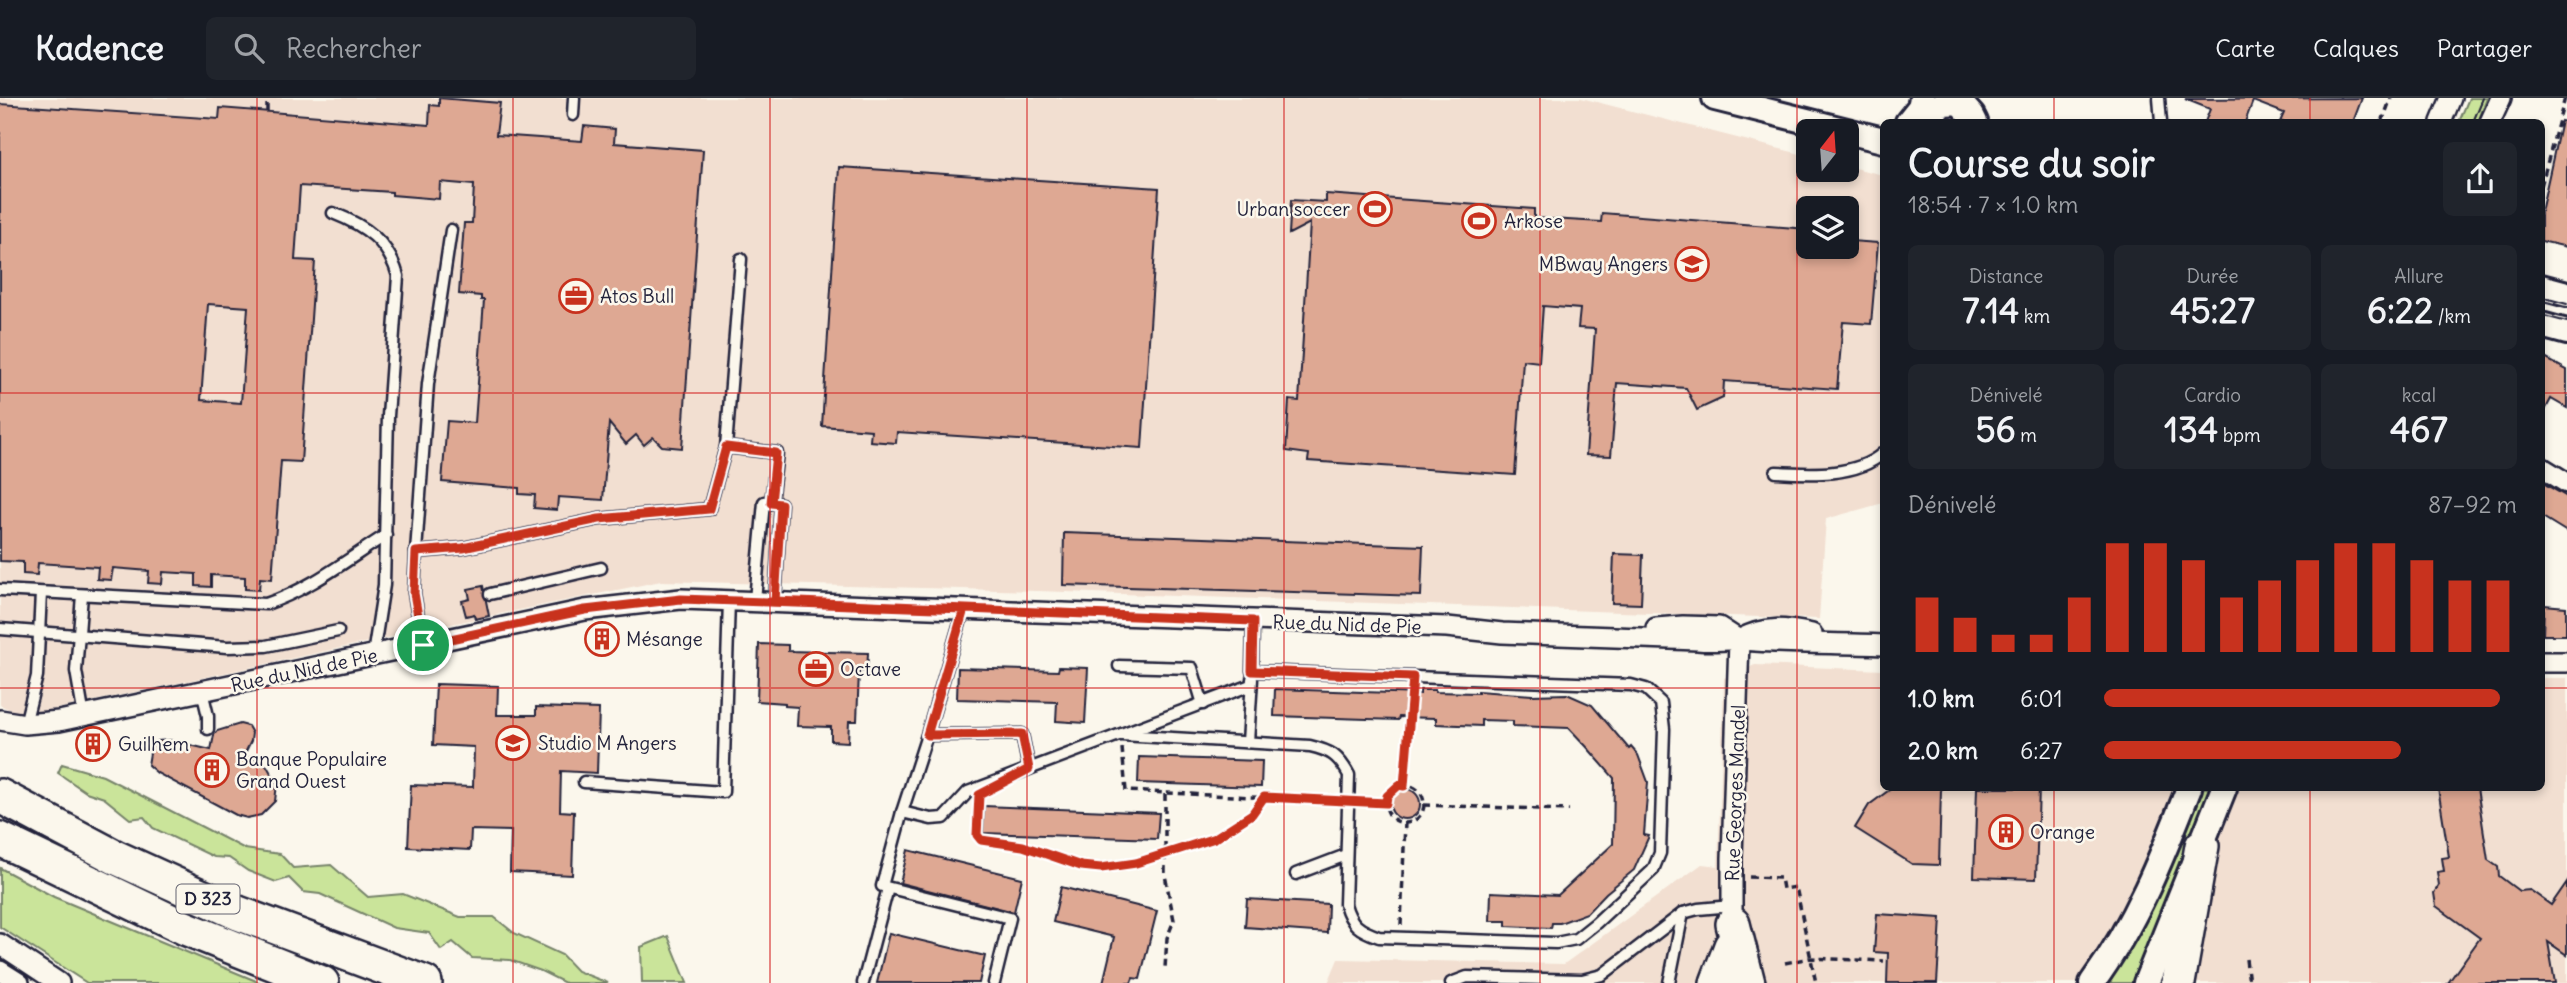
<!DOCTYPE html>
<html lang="fr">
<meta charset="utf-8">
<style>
body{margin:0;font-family:Delius,sans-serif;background:#20242c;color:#f1f3f6;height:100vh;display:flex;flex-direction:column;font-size:26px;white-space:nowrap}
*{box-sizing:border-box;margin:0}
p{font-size:23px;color:#9ea1a6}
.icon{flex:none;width:38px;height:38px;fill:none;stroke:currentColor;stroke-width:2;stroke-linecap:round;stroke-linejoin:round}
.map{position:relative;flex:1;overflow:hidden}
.side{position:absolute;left:1880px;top:21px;width:665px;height:672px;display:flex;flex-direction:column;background:#171b24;border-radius:10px;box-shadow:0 4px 10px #0003}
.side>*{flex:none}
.needle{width:46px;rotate:17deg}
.fabs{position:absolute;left:1796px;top:21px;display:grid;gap:14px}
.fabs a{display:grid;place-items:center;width:63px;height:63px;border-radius:10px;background:#171b24;box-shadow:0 4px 10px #0003;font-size:35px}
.pin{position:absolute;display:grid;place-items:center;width:60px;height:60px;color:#fff;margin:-30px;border:4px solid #fff;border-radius:50%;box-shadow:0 2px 7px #0007}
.round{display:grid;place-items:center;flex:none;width:74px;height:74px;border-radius:10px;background:#20242c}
.overview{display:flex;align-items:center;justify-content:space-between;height:119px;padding:0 28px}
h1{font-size:38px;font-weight:700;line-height:52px}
.figures{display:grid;grid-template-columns:repeat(3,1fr);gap:10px;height:119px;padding:7px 28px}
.figures div{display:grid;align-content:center;border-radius:10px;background:#20242c;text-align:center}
.figures b{font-size:35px;font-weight:700}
.figures small{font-size:19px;font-weight:400}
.figures p{font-size:19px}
.chart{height:196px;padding:14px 28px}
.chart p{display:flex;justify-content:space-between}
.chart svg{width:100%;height:126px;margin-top:7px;stroke:#c8321e;stroke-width:6}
ul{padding:0 28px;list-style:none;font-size:23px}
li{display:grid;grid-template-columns:112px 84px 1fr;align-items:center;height:52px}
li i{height:18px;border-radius:9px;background:#c8321e}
header{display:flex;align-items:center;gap:42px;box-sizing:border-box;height:98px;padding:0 35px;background:#171b24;border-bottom:2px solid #363941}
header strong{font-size:33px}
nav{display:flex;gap:38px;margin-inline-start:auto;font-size:24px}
.search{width:490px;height:63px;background:#20242c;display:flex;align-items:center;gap:18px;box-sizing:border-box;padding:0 24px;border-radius:10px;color:#9ea1a6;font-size:26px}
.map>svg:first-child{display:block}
.built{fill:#f2dfd1;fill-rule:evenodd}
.green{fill:#cae49a;stroke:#76836a;stroke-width:2}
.building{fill:#dea893;stroke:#22223b;stroke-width:2;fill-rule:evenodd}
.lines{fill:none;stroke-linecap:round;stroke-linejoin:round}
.service-casing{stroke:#22223b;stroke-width:15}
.minor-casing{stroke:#22223b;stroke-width:24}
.tertiary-casing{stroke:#22223b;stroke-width:30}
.trunk-casing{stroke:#22223b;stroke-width:38}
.path{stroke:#22223b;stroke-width:3.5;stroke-dasharray:7 5;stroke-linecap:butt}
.service{stroke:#fbf7ec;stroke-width:10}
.minor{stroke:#fbf7ec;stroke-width:19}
.tertiary{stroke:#fbf7ec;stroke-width:24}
.trunk{stroke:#fbf7ec;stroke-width:33}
.tram{stroke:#22223b;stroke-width:2}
.route-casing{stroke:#fff;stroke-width:14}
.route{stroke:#c8321e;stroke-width:9}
.grid{fill:none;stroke:#d62828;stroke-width:2;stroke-opacity:0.55}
.labels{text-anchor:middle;stroke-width:5;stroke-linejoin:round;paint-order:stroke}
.shield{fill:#fbf7ec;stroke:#636270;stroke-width:2}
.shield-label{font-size:18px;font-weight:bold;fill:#22223b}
.poi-label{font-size:19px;fill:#22223b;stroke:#fbf7ec;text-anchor:start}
.street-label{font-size:19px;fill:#22223b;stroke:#fbf7ec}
</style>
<header>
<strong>Kadence</strong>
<div class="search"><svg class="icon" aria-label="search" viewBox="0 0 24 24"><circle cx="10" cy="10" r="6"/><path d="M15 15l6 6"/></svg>Rechercher</div>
<nav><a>Carte</a><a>Calques</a><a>Partager</a></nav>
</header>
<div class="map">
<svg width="2567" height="885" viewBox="0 0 2567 885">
<rect width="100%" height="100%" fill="#fbf7ec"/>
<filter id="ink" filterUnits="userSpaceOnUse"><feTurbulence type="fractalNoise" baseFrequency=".0143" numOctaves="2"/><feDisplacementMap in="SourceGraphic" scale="14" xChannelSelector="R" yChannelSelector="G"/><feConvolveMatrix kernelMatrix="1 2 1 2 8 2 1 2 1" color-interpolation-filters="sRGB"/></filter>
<g filter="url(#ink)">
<g class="built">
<path d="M 0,0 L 1581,0 L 1808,58 L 1808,72 L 1846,72 L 1846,68 L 1883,77 L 1883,405 L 1826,421 L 1819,521 L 1038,493 L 661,483 L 475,521 L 24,618 L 0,607 ZM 1808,110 L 1846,110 L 1846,149 L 1808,149 Z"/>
<polygon points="1755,567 1883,572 1883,690 2541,690 2541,580 2567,580 2567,885 1328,885 1338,861 1564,866 1702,766 1718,768 1724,580"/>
</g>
<g class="green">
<polygon points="2469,0 2487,0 2478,24 2459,24"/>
<polygon points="62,666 103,678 245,751 280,756 293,770 331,767 368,799 403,796 460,819 494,819 514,835 562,857 577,873 608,885 565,885 541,873 510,862 472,860 453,844 441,852 429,835 394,830 320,796 303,794 289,780 276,784 248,773 229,760 214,759 153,730 144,719 130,721 104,700 86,694 58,675"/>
<polygon points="2199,690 2209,690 2196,735 2192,734 2141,885 2102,885"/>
<polygon points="0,770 54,799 261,885 87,885 0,829"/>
<polygon points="668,838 687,885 642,885 641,849"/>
</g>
<g class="building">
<path d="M 439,0 L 500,5 L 496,37 L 582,43 L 584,28 L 615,31 L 614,45 L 703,52 L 682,350 L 662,348 L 653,339 L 644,347 L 636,337 L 626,346 L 609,325 L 603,402 L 558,399 L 557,412 L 534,410 L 535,397 L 519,396 L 519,390 L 442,384 L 447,323 L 475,325 L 484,202 L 481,202 L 481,198 L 459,196 L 464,125 L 472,125 L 474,87 L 440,84 L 439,101 L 392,97 L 392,94 L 300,88 L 295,162 L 315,163 L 301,364 L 281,363 L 272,481 L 260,480 L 259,492 L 245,491 L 245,479 L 211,477 L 211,489 L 196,488 L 196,476 L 163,474 L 162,486 L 148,485 L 149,473 L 113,470 L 111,482 L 97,481 L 98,469 L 38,465 L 37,477 L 23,476 L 23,464 L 0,463 L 0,6 L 219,21 L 220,10 L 429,27 L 430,7 L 439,8 ZM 208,206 L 248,209 L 241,305 L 201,302 Z"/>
<polygon points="2362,0 2353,24 2280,24 2284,15 2253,3 2245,24 2205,24 2210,11 2185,1"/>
<polygon points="2561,23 2567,24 2567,149 2541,143 2541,114"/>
<polygon points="839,69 1159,90 1142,350 897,334 896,345 870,343 871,332 822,328"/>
<polygon points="1326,96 1534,111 1534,120 1601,124 1602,115 1808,131 1808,149 1851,149 1851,143 1878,145 1871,226 1843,224 1837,291 1724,283 1723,300 1697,312 1686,290 1617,285 1611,358 1586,357 1595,231 1578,230 1580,211 1543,208 1539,264 1523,262 1515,377 1308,363 1309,356 1286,353 1289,302 1299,303 1310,125 1289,136 1291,102 1326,104"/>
<polygon points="2541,258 2567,272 2567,310 2551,301 2541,320"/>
<polygon points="2541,384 2567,399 2567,434 2541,418"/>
<polygon points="1064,435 1423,448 1421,498 1063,487"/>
<polygon points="1614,456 1643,457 1641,506 1612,505"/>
<polygon points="483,488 489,518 475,521 474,516 466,518 462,503 470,501 468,491"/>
<polygon points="2544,507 2566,509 2566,537 2543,537"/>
<polygon points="759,546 788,547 788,553 868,555 867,574 859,573 857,623 849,623 848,644 831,643 831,629 797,628 798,609 785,608 785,605 757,603"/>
<polygon points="1059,569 1088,570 1085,625 1056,623 1057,604 957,601 958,570 1058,573"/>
<polygon points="436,586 498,588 497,617 536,617 536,609 599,611 597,675 561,673 560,713 574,714 572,777 510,774 511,733 471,732 470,752 408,749 411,687 473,689 474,649 433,647"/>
<polygon points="1275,591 1420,596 1420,592 1435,592 1435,594 1478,595 1478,593 1532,597 1567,596 1592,607 1629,651 1631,649 1638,657 1648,684 1644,737 1649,738 1634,772 1606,795 1587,815 1560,825 1552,825 1551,830 1506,828 1506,823 1490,823 1491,794 1558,797 1613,746 1614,680 1586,648 1569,630 1513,628 1513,623 1481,622 1481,628 1436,626 1436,620 1399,619 1398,622 1274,618"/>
<polygon points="240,626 248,628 252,635 251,643 244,657 267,668 277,686 275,703 261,717 247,720 236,717 157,675 148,667 151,649 158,643 169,642 211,652 214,637 217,633"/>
<polygon points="1139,659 1262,663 1261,689 1138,685"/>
<polygon points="1892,690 1941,690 1939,767 1912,766 1855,730 1869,707"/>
<polygon points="1977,690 2039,690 2036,781 1974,779"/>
<polygon points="2438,690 2477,690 2488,762 2498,769 2499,778 2519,793 2530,792 2551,807 2567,784 2567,857 2548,844 2555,885 2448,885 2480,840 2436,808 2434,795 2439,787 2437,774 2444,773 2442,760 2449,759"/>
<circle cx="1405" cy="706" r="15"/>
<polygon points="984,708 1159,715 1157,741 983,735"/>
<polygon points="908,752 1022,780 1014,814 900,785"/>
<polygon points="1061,789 1157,813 1140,881 1133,880 1131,885 1103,885 1114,839 1053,824"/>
<polygon points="1247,801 1328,806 1327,835 1245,829"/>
<polygon points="1877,816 1941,820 1937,885 1887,885 1888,855 1874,854"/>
<polygon points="889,835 985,858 979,885 877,885"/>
</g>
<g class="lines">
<g class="service-casing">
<g id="service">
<polyline points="2159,0 2161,24"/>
<polyline points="573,17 574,0"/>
<path d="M 333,115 C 366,128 388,143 398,178 L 388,318 L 384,487 L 373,557"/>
<polyline points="726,349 777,355 771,405"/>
<path d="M 1776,374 C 1809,376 1857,379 1883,355"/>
<polyline points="416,454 428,286 451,132"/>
<path d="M 0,492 L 266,506 C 309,492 348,461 386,437"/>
<polyline points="490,496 601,470"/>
<polyline points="82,497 76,573 84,619"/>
<polyline points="755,502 764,404 781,406 775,503"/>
<polyline points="964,511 927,637 902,714 882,788 1010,820 994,885"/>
<polyline points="0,531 227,549 266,548 338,533"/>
<polyline points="423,547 414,495 416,454 463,450 599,421 709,411 726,349 741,161"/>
<polyline points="1119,568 1192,570 1203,606"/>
<polyline points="202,593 208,618 208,631"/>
<polyline points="25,626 37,578 41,495"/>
<polyline points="927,637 1022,636 1029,671"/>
<path d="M 1121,637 L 1310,648 C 1331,653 1338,657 1349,677 L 1345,806 C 1351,827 1359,832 1379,839 L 1556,845 L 1576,841 L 1596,825 L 1653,772 L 1660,755 L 1664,631 L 1661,605 L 1646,591 L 1631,587 L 1252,573 L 1253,523"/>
<polyline points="1248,644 1252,581"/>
<polyline points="584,684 723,694 729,502"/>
<polyline points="902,714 931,721 944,720 968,694 1251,587"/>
<polyline points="1296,776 1346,757"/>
<polyline points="863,885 888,790"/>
<polyline points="1451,885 1467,879 1582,882 1602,877 1683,815"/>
<polyline points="1669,885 1683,815 1698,811 1732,808"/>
</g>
</g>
<g class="minor-casing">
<g id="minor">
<polyline points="2441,24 2451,0"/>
<polyline points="2490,24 2501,0"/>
<polyline points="2541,369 2567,385"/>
<polyline points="1656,530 1683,528 1719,529 1739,542"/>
<path d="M 1740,541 C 1766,528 1784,530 1812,536"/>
<polyline points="2541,564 2567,564"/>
<path d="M 0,622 L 25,626 L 59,623 L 585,512 L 681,501 L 1447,529 L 1502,535 L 1698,542 C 1713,544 1727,541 1742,542 C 1789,546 1836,545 1883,547"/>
<polyline points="1732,835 1732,760 1739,542"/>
<polyline points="0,846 59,885"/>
<polyline points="0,873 19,885"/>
</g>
</g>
<g class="tertiary-casing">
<g id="tertiary">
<polyline points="1715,0 1883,42"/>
<polyline points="1956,0 1972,18 1975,24"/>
<polyline points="1933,15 1943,5 1962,4"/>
<polyline points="1908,24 1920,9 1922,0"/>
<polyline points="2541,189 2567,196"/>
<polyline points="2541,227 2567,234"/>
<path d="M 2092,885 C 2136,825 2162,759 2189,690"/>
<polyline points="2146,885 2224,690"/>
</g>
</g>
<g class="trunk-casing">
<g id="trunk">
<polyline points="0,698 115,759 238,815 425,885"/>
<polyline points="0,741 185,830 322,885"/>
<polyline points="1733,826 1748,885"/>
<polyline points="1717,885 1731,848"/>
<polyline points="2178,885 2202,748"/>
</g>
</g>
<g class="path">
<polyline points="267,13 267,0"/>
<polyline points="2382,24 2391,0"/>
<polyline points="2541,88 2565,0"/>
<polyline points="1122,650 1126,693 1337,703"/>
<circle cx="1405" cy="706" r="19"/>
<polyline points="1404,688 1412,592"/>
<polyline points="1165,696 1165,777 1174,822 1167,840 1165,870"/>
<polyline points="1362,704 1386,705"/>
<polyline points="979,705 977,737 981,742 1023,748 1081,768 1101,770 1136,765 1215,740 1252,716 1264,699"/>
<polyline points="1424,707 1569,712"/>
<polyline points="1749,779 1781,780 1783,791 1796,789 1816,885"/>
<polyline points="1401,827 1405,724"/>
<polyline points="2246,861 2249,885"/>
<polyline points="1785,865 1810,860 1884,863"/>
</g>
<use href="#service" class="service"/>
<use href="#minor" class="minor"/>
<use href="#tertiary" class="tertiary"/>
<use href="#trunk" class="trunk"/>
<g class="tram">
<polyline points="2473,24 2483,0"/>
<polyline points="2541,199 2567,206"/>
<polyline points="2541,217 2567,224"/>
</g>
</g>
</g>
<g class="lines" filter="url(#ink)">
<g class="route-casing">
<polyline id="route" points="423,547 585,512 681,501 964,511 927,637 1022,636 1029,671 979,697 977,737 981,742 1023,748 1081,768 1101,770 1136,765 1215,740 1252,716 1264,699 1386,705 1387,698 1399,687 1404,688 1413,579 1252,573 1253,523 775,503 781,406 771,405 776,355 726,349 709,411 599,421 463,450 416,454 414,495 423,547"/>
</g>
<use href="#route" class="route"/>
</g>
<path class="grid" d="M 257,0 L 257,885M 513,0 L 513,885M 770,0 L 770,885M 1027,0 L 1027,885M 1284,0 L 1284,885M 1540,0 L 1540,885M 1797,0 L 1797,885M 2054,0 L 2054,24M 2310,0 L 2310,24M 0,295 L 1883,295M 2541,295 L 2567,295M 0,590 L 1883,590M 2541,590 L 2567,590M 2054,690 L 2054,885M 2310,690 L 2310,885"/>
<defs>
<g id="stadium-ring" transform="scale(1.75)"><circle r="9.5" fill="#fbf7ec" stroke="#c8321e" stroke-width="1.5"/><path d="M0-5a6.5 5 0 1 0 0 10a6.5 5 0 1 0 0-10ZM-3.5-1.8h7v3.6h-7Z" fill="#c8321e"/></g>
<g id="university-ring" transform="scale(1.75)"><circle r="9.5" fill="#fbf7ec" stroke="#c8321e" stroke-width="1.5"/><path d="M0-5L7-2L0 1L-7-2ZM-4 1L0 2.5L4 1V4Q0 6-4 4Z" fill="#c8321e"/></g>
<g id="office-ring" transform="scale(1.75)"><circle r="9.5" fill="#fbf7ec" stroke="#c8321e" stroke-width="1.5"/><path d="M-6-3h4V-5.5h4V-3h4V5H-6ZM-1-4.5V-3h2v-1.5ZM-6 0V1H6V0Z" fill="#c8321e"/></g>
<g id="building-ring" transform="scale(1.75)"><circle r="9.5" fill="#fbf7ec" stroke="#c8321e" stroke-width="1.5"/><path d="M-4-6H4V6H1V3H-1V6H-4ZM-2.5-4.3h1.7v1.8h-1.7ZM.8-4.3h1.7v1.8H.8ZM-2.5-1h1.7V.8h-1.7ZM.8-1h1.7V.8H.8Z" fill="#c8321e"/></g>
</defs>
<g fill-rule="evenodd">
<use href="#stadium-ring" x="1375" y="111"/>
<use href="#stadium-ring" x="1479" y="123"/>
<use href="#university-ring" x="1692" y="166"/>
<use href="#office-ring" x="576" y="198"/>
<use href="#building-ring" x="602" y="541"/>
<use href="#office-ring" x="816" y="571"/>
<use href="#university-ring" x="513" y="645"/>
<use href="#building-ring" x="93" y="646"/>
<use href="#building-ring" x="212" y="672"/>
<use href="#building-ring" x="2006" y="734"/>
</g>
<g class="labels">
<rect class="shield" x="176.5" y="786.5" width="63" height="29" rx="5"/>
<g class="shield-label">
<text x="208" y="807">D 323</text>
</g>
<g class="poi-label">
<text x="1350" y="118" text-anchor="end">Urban soccer</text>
<text x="1504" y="130">Arkose</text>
<text x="1668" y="173" text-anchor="end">MBway Angers</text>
<text x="600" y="205">Atos Bull</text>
<text x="626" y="548">Mésange</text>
<text x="840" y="578">Octave</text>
<text x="538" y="652">Studio M Angers</text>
<text x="118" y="653">Guilhem</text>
<text x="236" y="668">Banque Populaire<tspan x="236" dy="22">Grand Ouest</tspan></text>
<text x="2030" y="741">Orange</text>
</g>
<g class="street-label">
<text transform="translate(1347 526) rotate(2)" y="7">Rue du Nid de Pie</text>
<text transform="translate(304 572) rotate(-12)" y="7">Rue du Nid de Pie</text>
<text transform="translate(1735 695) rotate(-88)" y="7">Rue Georges Mandel</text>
</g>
</g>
</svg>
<div class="fabs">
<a><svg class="needle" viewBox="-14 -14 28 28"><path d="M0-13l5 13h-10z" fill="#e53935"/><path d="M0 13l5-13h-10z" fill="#9ea1a6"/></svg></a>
<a><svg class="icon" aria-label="layers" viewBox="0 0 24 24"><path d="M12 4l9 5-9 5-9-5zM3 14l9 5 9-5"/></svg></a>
</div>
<div class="pin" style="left:423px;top:547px;background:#1e9e55"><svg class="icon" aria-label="arrive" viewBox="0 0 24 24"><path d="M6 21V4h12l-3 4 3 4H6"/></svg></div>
<section class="side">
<div class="overview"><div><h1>Course du soir</h1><p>18:54 · 7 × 1.0 km</p></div><a class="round"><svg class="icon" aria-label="share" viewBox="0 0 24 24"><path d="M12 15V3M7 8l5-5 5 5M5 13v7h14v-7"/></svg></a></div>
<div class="figures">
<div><p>Distance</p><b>7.14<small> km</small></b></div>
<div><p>Durée</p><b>45:27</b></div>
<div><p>Allure</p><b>6:22<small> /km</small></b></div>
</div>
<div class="figures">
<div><p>Dénivelé</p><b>56<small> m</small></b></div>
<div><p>Cardio</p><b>134<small> bpm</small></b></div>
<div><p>kcal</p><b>467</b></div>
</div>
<div class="chart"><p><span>Dénivelé</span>87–92 m</p>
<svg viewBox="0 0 160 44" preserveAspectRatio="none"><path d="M5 44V25M15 44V32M25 44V38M35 44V38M45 44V25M55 44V6M65 44V6M75 44V12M85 44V25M95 44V19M105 44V12M115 44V6M125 44V6M135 44V12M145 44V19M155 44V19"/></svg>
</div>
<ul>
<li><b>1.0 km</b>6:01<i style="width:96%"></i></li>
<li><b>2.0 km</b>6:27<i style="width:72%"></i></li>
</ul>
</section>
</div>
